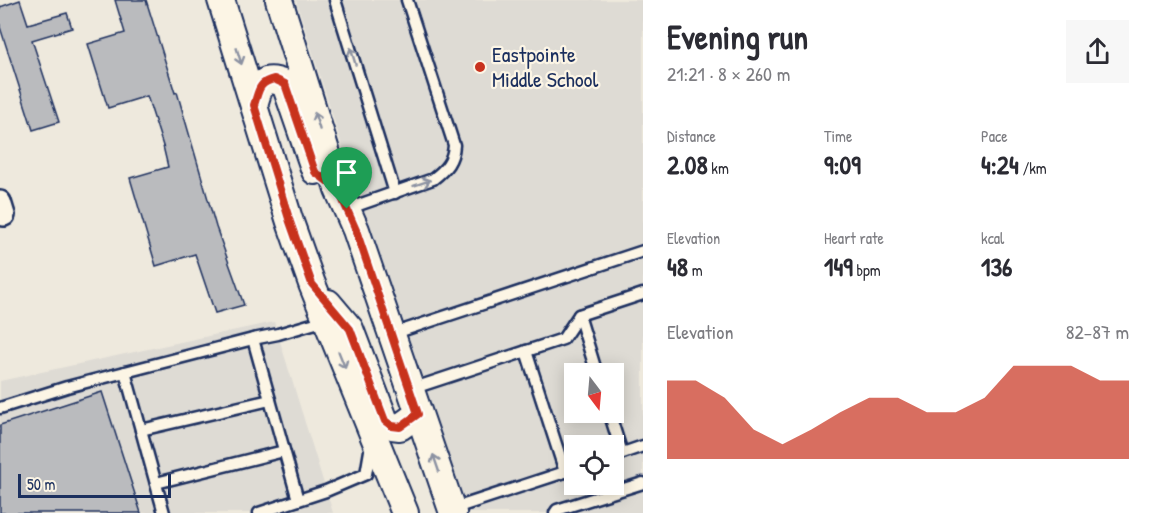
<!DOCTYPE html>
<meta charset="utf-8">
<style>
body{margin:0;font-family:"Patrick Hand",sans-serif;background:#f7f7f7;color:#2b2b33;height:100vh;display:flex;flex-direction:column;font-size:22px;white-space:nowrap}
*{box-sizing:border-box;margin:0}
p{font-size:20px;color:#7c7c81}
.icon{flex:none;width:33px;height:33px;fill:none;stroke:currentColor;stroke-width:2;stroke-linecap:round;stroke-linejoin:round}
.map{position:relative;flex:1;overflow:hidden}
.sheet{display:flex;flex-direction:column;background:#fff;width:510px}
.sheet>*{flex:none}
.needle{width:39px;rotate:164deg}
.fabs{position:absolute;left:564px;top:363px;display:grid;gap:12px}
.fabs a{display:grid;place-items:center;width:60px;height:60px;border-radius:0px;background:#fff;box-shadow:0 3px 15px #0003;font-size:30px}
.scale{position:absolute;left:18px;bottom:15px;width:153px;box-sizing:border-box;padding-left:6px;border:3px solid #1b2f5e;border-top:0;font-size:16px;line-height:21px;white-space:nowrap;color:#1b2f5e;-webkit-text-stroke:4px #fcf5e5;paint-order:stroke}
.pin{position:absolute;display:grid;place-items:center;width:51px;height:51px;color:#fff;margin:-62px -26px;border-radius:50% 50% 50% 0;rotate:-45deg;box-shadow:0 0 6px #0007}
.pin .icon{rotate:45deg}
.round{display:grid;place-items:center;flex:none;width:63px;height:63px;border-radius:0px;background:#f7f7f7}
.overview{display:flex;align-items:center;justify-content:space-between;height:102px;padding:0 24px}
h1{font-size:33px;font-weight:700;line-height:45px}
.metrics{display:grid;grid-template-columns:repeat(3,1fr);gap:9px;height:102px;padding:6px 24px}
.metrics div{display:grid;align-content:center}
.metrics b{font-size:26px;font-weight:700}
.metrics small{font-size:16px;font-weight:400}
.metrics p{font-size:16px}
.chart{height:168px;padding:12px 24px}
.chart p{display:flex;justify-content:space-between}
.chart svg{width:100%;height:108px;margin-top:6px;fill:#c8321e;opacity:.7}
main{display:flex;flex:1;min-height:0}
.map>svg:first-child{display:block}
.built{fill:#dedbd4;fill-rule:evenodd}
.building{fill:#babbbe;stroke:#1b2f5e;stroke-width:1.5}
.lines{fill:none;stroke-linecap:round;stroke-linejoin:round}
.service-casing{stroke:#1b2f5e;stroke-width:15}
.minor-casing{stroke:#1b2f5e;stroke-width:26}
.tertiary-casing{stroke:#1b2f5e;stroke-width:30}
.service{stroke:#fcf5e5;stroke-width:10}
.minor{stroke:#fcf5e5;stroke-width:21}
.tertiary{stroke:#fcf5e5;stroke-width:26}
.oneway{stroke:#8c92a2}
.route-casing{stroke:#fff;stroke-width:12}
.route{stroke:#c8321e;stroke-width:8}
.poi-dot{fill:#c8321e;stroke:#fcf5e5;stroke-width:2}
.labels{text-anchor:middle;stroke-width:4.5;stroke-linejoin:round;paint-order:stroke}
.poi-label{font-size:22px;fill:#1b2f5e;stroke:#fcf5e5;text-anchor:start}
</style>
<main>
<div class="map">
<svg width="643" height="513" viewBox="0 0 643 513">
<rect width="100%" height="100%" fill="#eee9dd"/>
<filter id="ink" filterUnits="userSpaceOnUse"><feTurbulence type="fractalNoise" baseFrequency=".0167" numOctaves="2"/><feDisplacementMap in="SourceGraphic" scale="12" xChannelSelector="R" yChannelSelector="G"/><feConvolveMatrix kernelMatrix="1 2 1 2 8 2 1 2 1" color-interpolation-filters="sRGB"/></filter>
<g filter="url(#ink)">
<g class="built">
<path d="M 296,0 L 643,0 L 643,513 L 467,513 L 367,225 ZM 574,374 L 614,374 L 614,412 L 574,412 ZM 574,446 L 614,446 L 614,484 L 574,484 Z"/>
<polygon points="274,322 333,513 0,513 0,381"/>
</g>
<g class="building">
<polygon points="20,0 28,24 67,13 72,28 32,40 59,122 33,130 0,27 0,7"/>
<polygon points="115,0 146,0 175,93 177,92 216,227 244,305 215,313 195,254 156,266 130,178 168,167 163,146 147,96 108,108 88,44 125,33"/>
<polygon points="102,392 141,513 0,513 0,425"/>
</g>
<g class="lines">
<g class="service-casing">
<g id="service">
<polyline points="335,0 395,193"/>
<path d="M 347,209 L 433,179 C 446,169 453,161 454,145 L 407,0"/>
<polyline points="579,315 597,374"/>
<polyline points="392,334 643,251"/>
<polyline points="253,339 298,500"/>
<polyline points="526,351 565,472"/>
<polyline points="125,372 164,513"/>
<polyline points="411,389 563,339 579,315 643,294"/>
<polyline points="0,408 67,387 253,339 278,334 326,320"/>
<polyline points="609,412 622,453"/>
<polyline points="141,430 270,400"/>
<polyline points="614,456 643,446"/>
<polyline points="156,483 284,451"/>
<polyline points="452,509 574,469"/>
<polyline points="259,513 326,491 366,474 371,445"/>
<polyline points="555,513 557,510 643,483"/>
</g>
</g>
<g class="minor-casing">
<polyline id="minor" points="0,202 4,215"/>
</g>
<g class="tertiary-casing">
<g id="tertiary">
<polyline points="221,0 290,222 312,284 405,513"/>
<polyline points="279,0 338,189 356,230 453,513"/>
<path d="M 254,105 C 260,85 262,74 285,84 L 315,171"/>
<polyline points="328,303 350,329 385,421 392,426 400,427 418,414"/>
</g>
</g>
<use href="#service" class="service"/>
<use href="#minor" class="minor"/>
<use href="#tertiary" class="tertiary"/>
</g>
<defs><path id="oneway-shaft" d="M-6 0H5M1.5-3L5.5 0L1.5 3" fill="none" stroke-width="1.6" stroke-linecap="round" stroke-linejoin="round" transform="scale(1.5)"/></defs>
<g class="oneway">
<use href="#oneway-shaft" transform="translate(239 56) rotate(73)"/>
<use href="#oneway-shaft" transform="translate(353 56) rotate(-107)"/>
<use href="#oneway-shaft" transform="translate(317 121) rotate(-107)"/>
<use href="#oneway-shaft" transform="translate(422 183) rotate(-19)"/>
<use href="#oneway-shaft" transform="translate(342 360) rotate(68)"/>
<use href="#oneway-shaft" transform="translate(436 463) rotate(-109)"/>
</g>
</g>
<g class="lines" filter="url(#ink)">
<g class="route-casing">
<path id="route" d="M 274,79 L 285,84 L 315,172 L 338,189 L 356,230 L 418,414 L 400,427 L 392,426 L 385,421 L 350,329 L 312,284 L 290,222 L 254,105 C 259,90 258,83 274,79 Z"/>
</g>
<use href="#route" class="route"/>
</g>
<circle class="poi-dot" cx="480" cy="67" r="6"/>
<g class="labels">
<g class="poi-label">
<text x="492" y="62">Eastpointe<tspan x="492" dy="25">Middle School</tspan></text>
</g>
</g>
</svg>
<div class="fabs">
<a><svg class="needle" viewBox="-14 -14 28 28"><path d="M0-13l5 13h-10z" fill="#e53935"/><path d="M0 13l5-13h-10z" fill="#7c7c81"/></svg></a>
<a><svg class="icon" aria-label="locate" viewBox="0 0 24 24"><circle cx="12" cy="12" r="6"/><path d="M12 2v4M12 18v4M2 12h4M18 12h4"/></svg></a>
</div>
<div class="scale">50 m</div>
<div class="pin" style="left:347px;top:209px;background:#1e9e55"><svg class="icon" aria-label="arrive" viewBox="0 0 24 24"><path d="M6 21V4h12l-3 4 3 4H6"/></svg></div>
</div>
<section class="sheet">
<div class="overview"><div><h1>Evening run</h1><p>21:21 · 8 × 260 m</p></div><a class="round"><svg class="icon" aria-label="share" viewBox="0 0 24 24"><path d="M12 15V3M7 8l5-5 5 5M5 13v7h14v-7"/></svg></a></div>
<div class="metrics">
<div><p>Distance</p><b>2.08<small> km</small></b></div>
<div><p>Time</p><b>9:09</b></div>
<div><p>Pace</p><b>4:24<small> /km</small></b></div>
</div>
<div class="metrics">
<div><p>Elevation</p><b>48<small> m</small></b></div>
<div><p>Heart rate</p><b>149<small> bpm</small></b></div>
<div><p>kcal</p><b>136</b></div>
</div>
<div class="chart"><p><span>Elevation</span>82–87 m</p>
<svg viewBox="0 0 160 44" preserveAspectRatio="none"><path d="M0 44V12L10 12L20 19L30 32L40 38L50 32L60 25L70 19L80 19L90 25L100 25L110 19L120 6L130 6L140 6L150 12L160 12V44z"/></svg>
</div>
</section>
</main>
